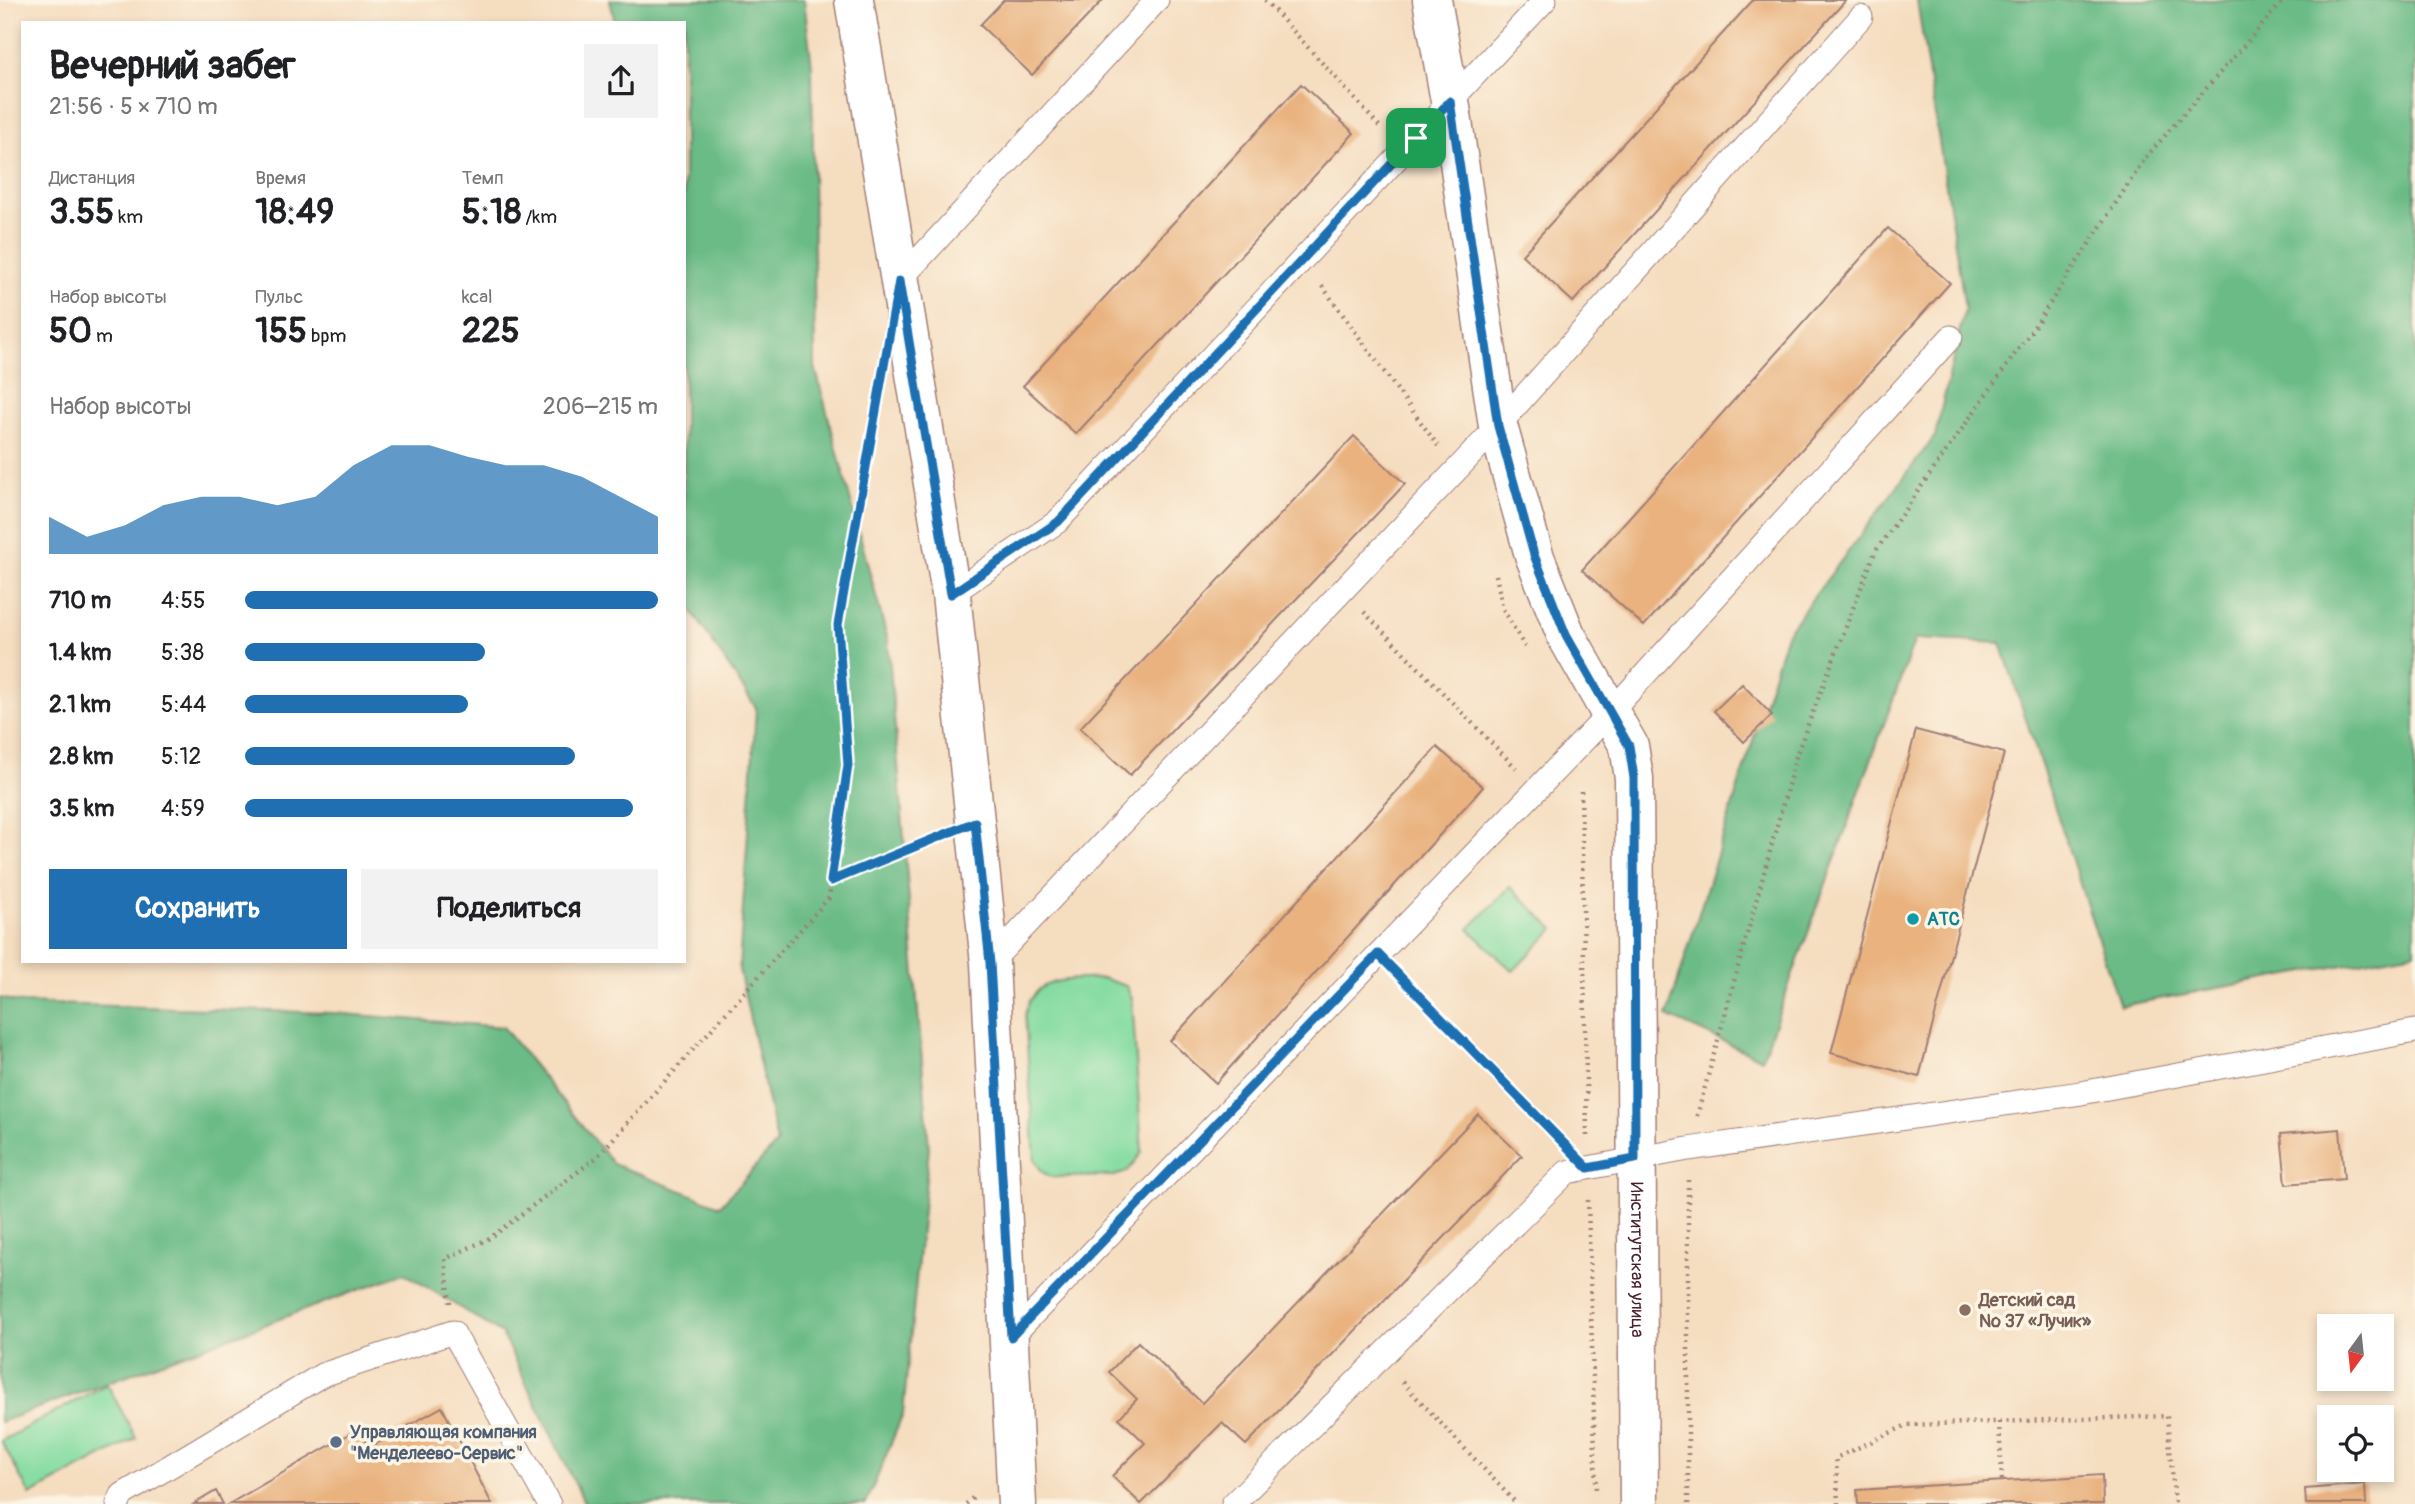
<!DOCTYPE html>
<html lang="ru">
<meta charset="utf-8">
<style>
body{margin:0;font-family:Pangolin,sans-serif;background:#f2f2f2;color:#202124;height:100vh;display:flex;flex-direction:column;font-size:26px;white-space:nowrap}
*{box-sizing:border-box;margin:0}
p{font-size:23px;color:#757577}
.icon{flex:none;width:38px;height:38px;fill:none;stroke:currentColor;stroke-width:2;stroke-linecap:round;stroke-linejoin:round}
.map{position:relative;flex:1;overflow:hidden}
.side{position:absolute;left:21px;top:21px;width:665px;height:942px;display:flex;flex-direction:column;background:#fff;border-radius:0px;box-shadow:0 4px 10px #0003}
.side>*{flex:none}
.needle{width:46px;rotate:195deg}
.controls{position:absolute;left:2317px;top:1314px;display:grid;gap:14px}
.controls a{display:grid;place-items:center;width:77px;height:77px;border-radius:0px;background:#fff;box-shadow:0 4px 10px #0003;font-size:35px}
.pin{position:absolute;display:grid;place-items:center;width:60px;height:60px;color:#fff;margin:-30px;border-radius:14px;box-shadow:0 4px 10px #0006}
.round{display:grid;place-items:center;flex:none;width:74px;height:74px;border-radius:0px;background:#f2f2f2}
.head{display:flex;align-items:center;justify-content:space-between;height:119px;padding:0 28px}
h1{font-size:38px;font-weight:700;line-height:52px}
.stats{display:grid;grid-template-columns:repeat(3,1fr);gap:10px;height:119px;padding:7px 28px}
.stats div{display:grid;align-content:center}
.stats b{font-size:35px;font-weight:700}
.stats small{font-size:19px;font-weight:400}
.stats p{font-size:19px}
.chart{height:196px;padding:14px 28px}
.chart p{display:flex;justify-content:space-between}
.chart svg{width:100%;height:126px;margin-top:7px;fill:#1f6fb2;opacity:.7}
.primary-button{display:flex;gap:14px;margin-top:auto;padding:14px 28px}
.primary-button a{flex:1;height:80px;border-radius:0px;background:#1f6fb2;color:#fff;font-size:28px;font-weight:700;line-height:80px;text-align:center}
.primary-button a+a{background:#f2f2f2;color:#202124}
ul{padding:0 28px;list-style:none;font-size:23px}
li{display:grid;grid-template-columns:112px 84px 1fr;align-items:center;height:52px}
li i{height:18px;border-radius:9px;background:#1f6fb2}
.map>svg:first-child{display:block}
.green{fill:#83dba0;stroke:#667d66;stroke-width:2}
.forest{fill:#6abb86;stroke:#5a6d58;stroke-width:2}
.building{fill:#e9b27f}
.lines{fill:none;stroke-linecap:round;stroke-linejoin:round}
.lane-casing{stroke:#a07e76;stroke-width:25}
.street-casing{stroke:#a07e76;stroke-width:41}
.path{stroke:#a07e76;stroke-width:4.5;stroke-dasharray:2 5;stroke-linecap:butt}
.lane{stroke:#fff;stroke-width:23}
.street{stroke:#fff;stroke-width:38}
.route-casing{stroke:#fff;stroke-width:14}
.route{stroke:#1f6fb2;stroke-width:9}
.culture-dot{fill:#0f9aa8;stroke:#fcf5e5;stroke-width:2.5}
.education-dot{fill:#8d6e63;stroke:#fcf5e5;stroke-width:2.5}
.service-dot{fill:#5c6f8a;stroke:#fcf5e5;stroke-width:2.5}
.labels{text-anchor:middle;stroke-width:7;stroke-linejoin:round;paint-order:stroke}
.culture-label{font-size:18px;font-weight:bold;fill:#0d838f;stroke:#fcf5e5;text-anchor:start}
.street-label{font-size:18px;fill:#4a1f2b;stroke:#fcf5e5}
.education-label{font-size:18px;font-weight:bold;fill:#785e54;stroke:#fcf5e5;text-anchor:start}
.service-label{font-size:18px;font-weight:bold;fill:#4e5e75;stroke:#fcf5e5;text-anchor:start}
</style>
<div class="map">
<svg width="2415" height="1504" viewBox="0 0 2415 1504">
<rect width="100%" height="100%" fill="#fcf5e5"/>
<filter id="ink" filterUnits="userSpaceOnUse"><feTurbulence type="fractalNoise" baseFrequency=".0143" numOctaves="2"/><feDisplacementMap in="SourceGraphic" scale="14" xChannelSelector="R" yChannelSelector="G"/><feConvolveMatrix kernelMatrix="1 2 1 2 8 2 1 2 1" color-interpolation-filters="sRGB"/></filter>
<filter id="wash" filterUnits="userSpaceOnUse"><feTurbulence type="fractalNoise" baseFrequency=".00686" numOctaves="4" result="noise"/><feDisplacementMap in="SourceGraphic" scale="28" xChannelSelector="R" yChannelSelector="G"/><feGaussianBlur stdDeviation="1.57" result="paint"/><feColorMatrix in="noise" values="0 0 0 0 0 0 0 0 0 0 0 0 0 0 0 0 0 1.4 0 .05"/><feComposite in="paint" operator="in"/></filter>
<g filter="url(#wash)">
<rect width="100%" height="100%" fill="#f5ddc0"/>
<g class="green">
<polygon points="1510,887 1554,929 1513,971 1469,929"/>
<path d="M 1102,978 L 1126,986 L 1132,998 L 1142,1152 L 1127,1172 L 1114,1176 L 1052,1177 L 1042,1172 L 1035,1160 L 1025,1015 C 1034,974 1068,981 1102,978 Z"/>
<polygon points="107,1384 136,1438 30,1495 1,1441"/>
</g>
<g class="forest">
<polygon points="610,0 804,0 812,67 815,367 888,641 929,1148 903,1414 866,1504 585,1504 502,1334 404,1273 0,1422 0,998 22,1003 332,1013 503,1027 613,1164 720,1206 777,1143 739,969 756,708 684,599 684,23 615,23"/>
<polygon points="1917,0 2415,0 2415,952 2120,1006 2001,643 1915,639 1762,1059 1667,1016 1786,634 1935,436 1965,308"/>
</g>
<g id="blocks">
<g class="building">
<polygon points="1004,0 1103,0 1032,75 980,25"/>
<polygon points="1753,0 1846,0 1573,302 1522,255"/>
<polygon points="1301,84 1354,133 1076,434 1023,386"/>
<polygon points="1888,228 1950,283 1644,626 1582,570"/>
<polygon points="1354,436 1405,484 1130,775 1080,728"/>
<polygon points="1742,684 1772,715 1744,742 1714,711"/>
<polygon points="1916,730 2004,753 1919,1077 1831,1053"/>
<polygon points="1437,747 1483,787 1216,1083 1170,1041"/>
<polygon points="1478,1114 1522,1156 1246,1445 1222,1423 1141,1504 1112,1476 1145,1443 1119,1418 1137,1399 1109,1372 1138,1342 1202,1403"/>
<polygon points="2340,1129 2344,1179 2286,1184 2281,1134"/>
<polygon points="442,1407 492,1504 229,1504 358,1429 369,1448"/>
<polygon points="2102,1475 2103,1504 1858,1504 1857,1490"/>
<polygon points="2365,1484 2366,1504 2306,1504 2305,1489"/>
<polygon points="216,1491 223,1504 194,1504"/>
</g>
</g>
</g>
<g filter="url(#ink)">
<use href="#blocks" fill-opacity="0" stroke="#a07e76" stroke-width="2"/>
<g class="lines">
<g class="lane-casing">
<g id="lane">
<polyline points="899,281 1157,0"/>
<polyline points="951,594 1057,522 1545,0"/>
<polyline points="990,963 1498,426 1861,17"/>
<polyline points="1011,1337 1609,714 1951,337"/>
<polyline points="118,1504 122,1495 322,1375 453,1332 549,1504"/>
<polyline points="1233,1504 1567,1172 1688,1149 2081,1093 2415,1031"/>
</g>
</g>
<g class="street-casing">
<g id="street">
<polyline points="854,0 951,594 990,963 1017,1504"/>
<path id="s1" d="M 1432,0 L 1450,101 L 1498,426 L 1534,555 L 1566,635 L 1629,746 L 1634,778 L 1639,1504"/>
</g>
</g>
<g class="path">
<polyline points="1265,0 1381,128"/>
<polyline points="1322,286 1438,446"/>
<polyline points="1496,575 1503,609 1525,647"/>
<polyline points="1364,612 1516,768"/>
<polyline points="1581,791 1587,1136"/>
<polyline points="831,881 939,837"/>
<polyline points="1400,976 1563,1142"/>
<polyline points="1697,1116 1797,753 1875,552 2041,317 2146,157 2284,0"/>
<polyline points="1588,1200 1596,1493"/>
<polyline points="450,1303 445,1259 490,1238 596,1158 829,898 847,765 838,625 877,403"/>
<polyline points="1402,1382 1517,1504"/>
<polyline points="1999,1422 2002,1481"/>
<polyline points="966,1504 976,1495"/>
<polyline points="1688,1504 1688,1179"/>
<polyline points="1838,1504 1836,1458 1907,1425 2167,1416 2175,1504"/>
</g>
<use href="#lane" class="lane"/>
<use href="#street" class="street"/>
</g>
</g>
<g class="lines" filter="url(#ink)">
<g class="route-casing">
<polygon id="route" points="1450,101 1498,426 1534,555 1566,635 1629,746 1634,778 1635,1159 1588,1168 1378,954 1011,1337 990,963 975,822 831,881 848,765 838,625 899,281 951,594 1058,522"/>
</g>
<use href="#route" class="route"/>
</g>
<circle class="culture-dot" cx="1913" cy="919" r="7"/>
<circle class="education-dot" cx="1965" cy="1310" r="7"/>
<circle class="service-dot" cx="336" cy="1442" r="7"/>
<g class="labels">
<g class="culture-label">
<text x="1927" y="925">АТС</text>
</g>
<g class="street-label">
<text dy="6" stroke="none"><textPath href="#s1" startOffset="1293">Институтская улица</textPath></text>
</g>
<g class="education-label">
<text x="1979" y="1306">Детский сад<tspan x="1979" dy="21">№ 37 «Лучик»</tspan></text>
</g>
<g class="service-label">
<text x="350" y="1438">Управляющая компания<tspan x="350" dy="21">"Менделеево-Сервис"</tspan></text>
</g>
</g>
</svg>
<div class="controls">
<a><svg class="needle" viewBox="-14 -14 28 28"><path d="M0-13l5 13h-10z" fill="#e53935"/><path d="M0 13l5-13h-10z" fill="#757577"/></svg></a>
<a><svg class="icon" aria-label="locate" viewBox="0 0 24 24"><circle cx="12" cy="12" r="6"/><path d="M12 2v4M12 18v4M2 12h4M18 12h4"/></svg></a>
</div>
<div class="pin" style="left:1416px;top:138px;background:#1e9e55"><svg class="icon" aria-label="arrive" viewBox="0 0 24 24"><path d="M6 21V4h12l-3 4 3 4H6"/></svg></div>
<section class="side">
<div class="head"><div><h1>Вечерний забег</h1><p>21:56 · 5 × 710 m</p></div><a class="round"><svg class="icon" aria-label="share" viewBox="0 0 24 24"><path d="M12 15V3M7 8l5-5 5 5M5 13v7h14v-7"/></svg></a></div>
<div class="stats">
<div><p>Дистанция</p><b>3.55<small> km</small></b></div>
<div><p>Время</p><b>18:49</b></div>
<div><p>Темп</p><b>5:18<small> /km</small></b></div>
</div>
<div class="stats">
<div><p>Набор высоты</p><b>50<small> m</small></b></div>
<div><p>Пульс</p><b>155<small> bpm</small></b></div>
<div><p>kcal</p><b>225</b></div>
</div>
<div class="chart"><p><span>Набор высоты</span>206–215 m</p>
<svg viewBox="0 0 160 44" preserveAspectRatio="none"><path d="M0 44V31L10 38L20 34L30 27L40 24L50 24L60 27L70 24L80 13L90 6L100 6L110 10L120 13L130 13L140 17L150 24L160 31V44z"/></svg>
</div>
<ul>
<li><b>710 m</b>4:55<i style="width:100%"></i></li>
<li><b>1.4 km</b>5:38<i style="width:58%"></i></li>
<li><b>2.1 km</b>5:44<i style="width:54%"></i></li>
<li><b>2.8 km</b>5:12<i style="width:80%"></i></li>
<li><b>3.5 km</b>4:59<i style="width:94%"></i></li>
</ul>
<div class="primary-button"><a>Сохранить</a><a>Поделиться</a></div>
</section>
</div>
